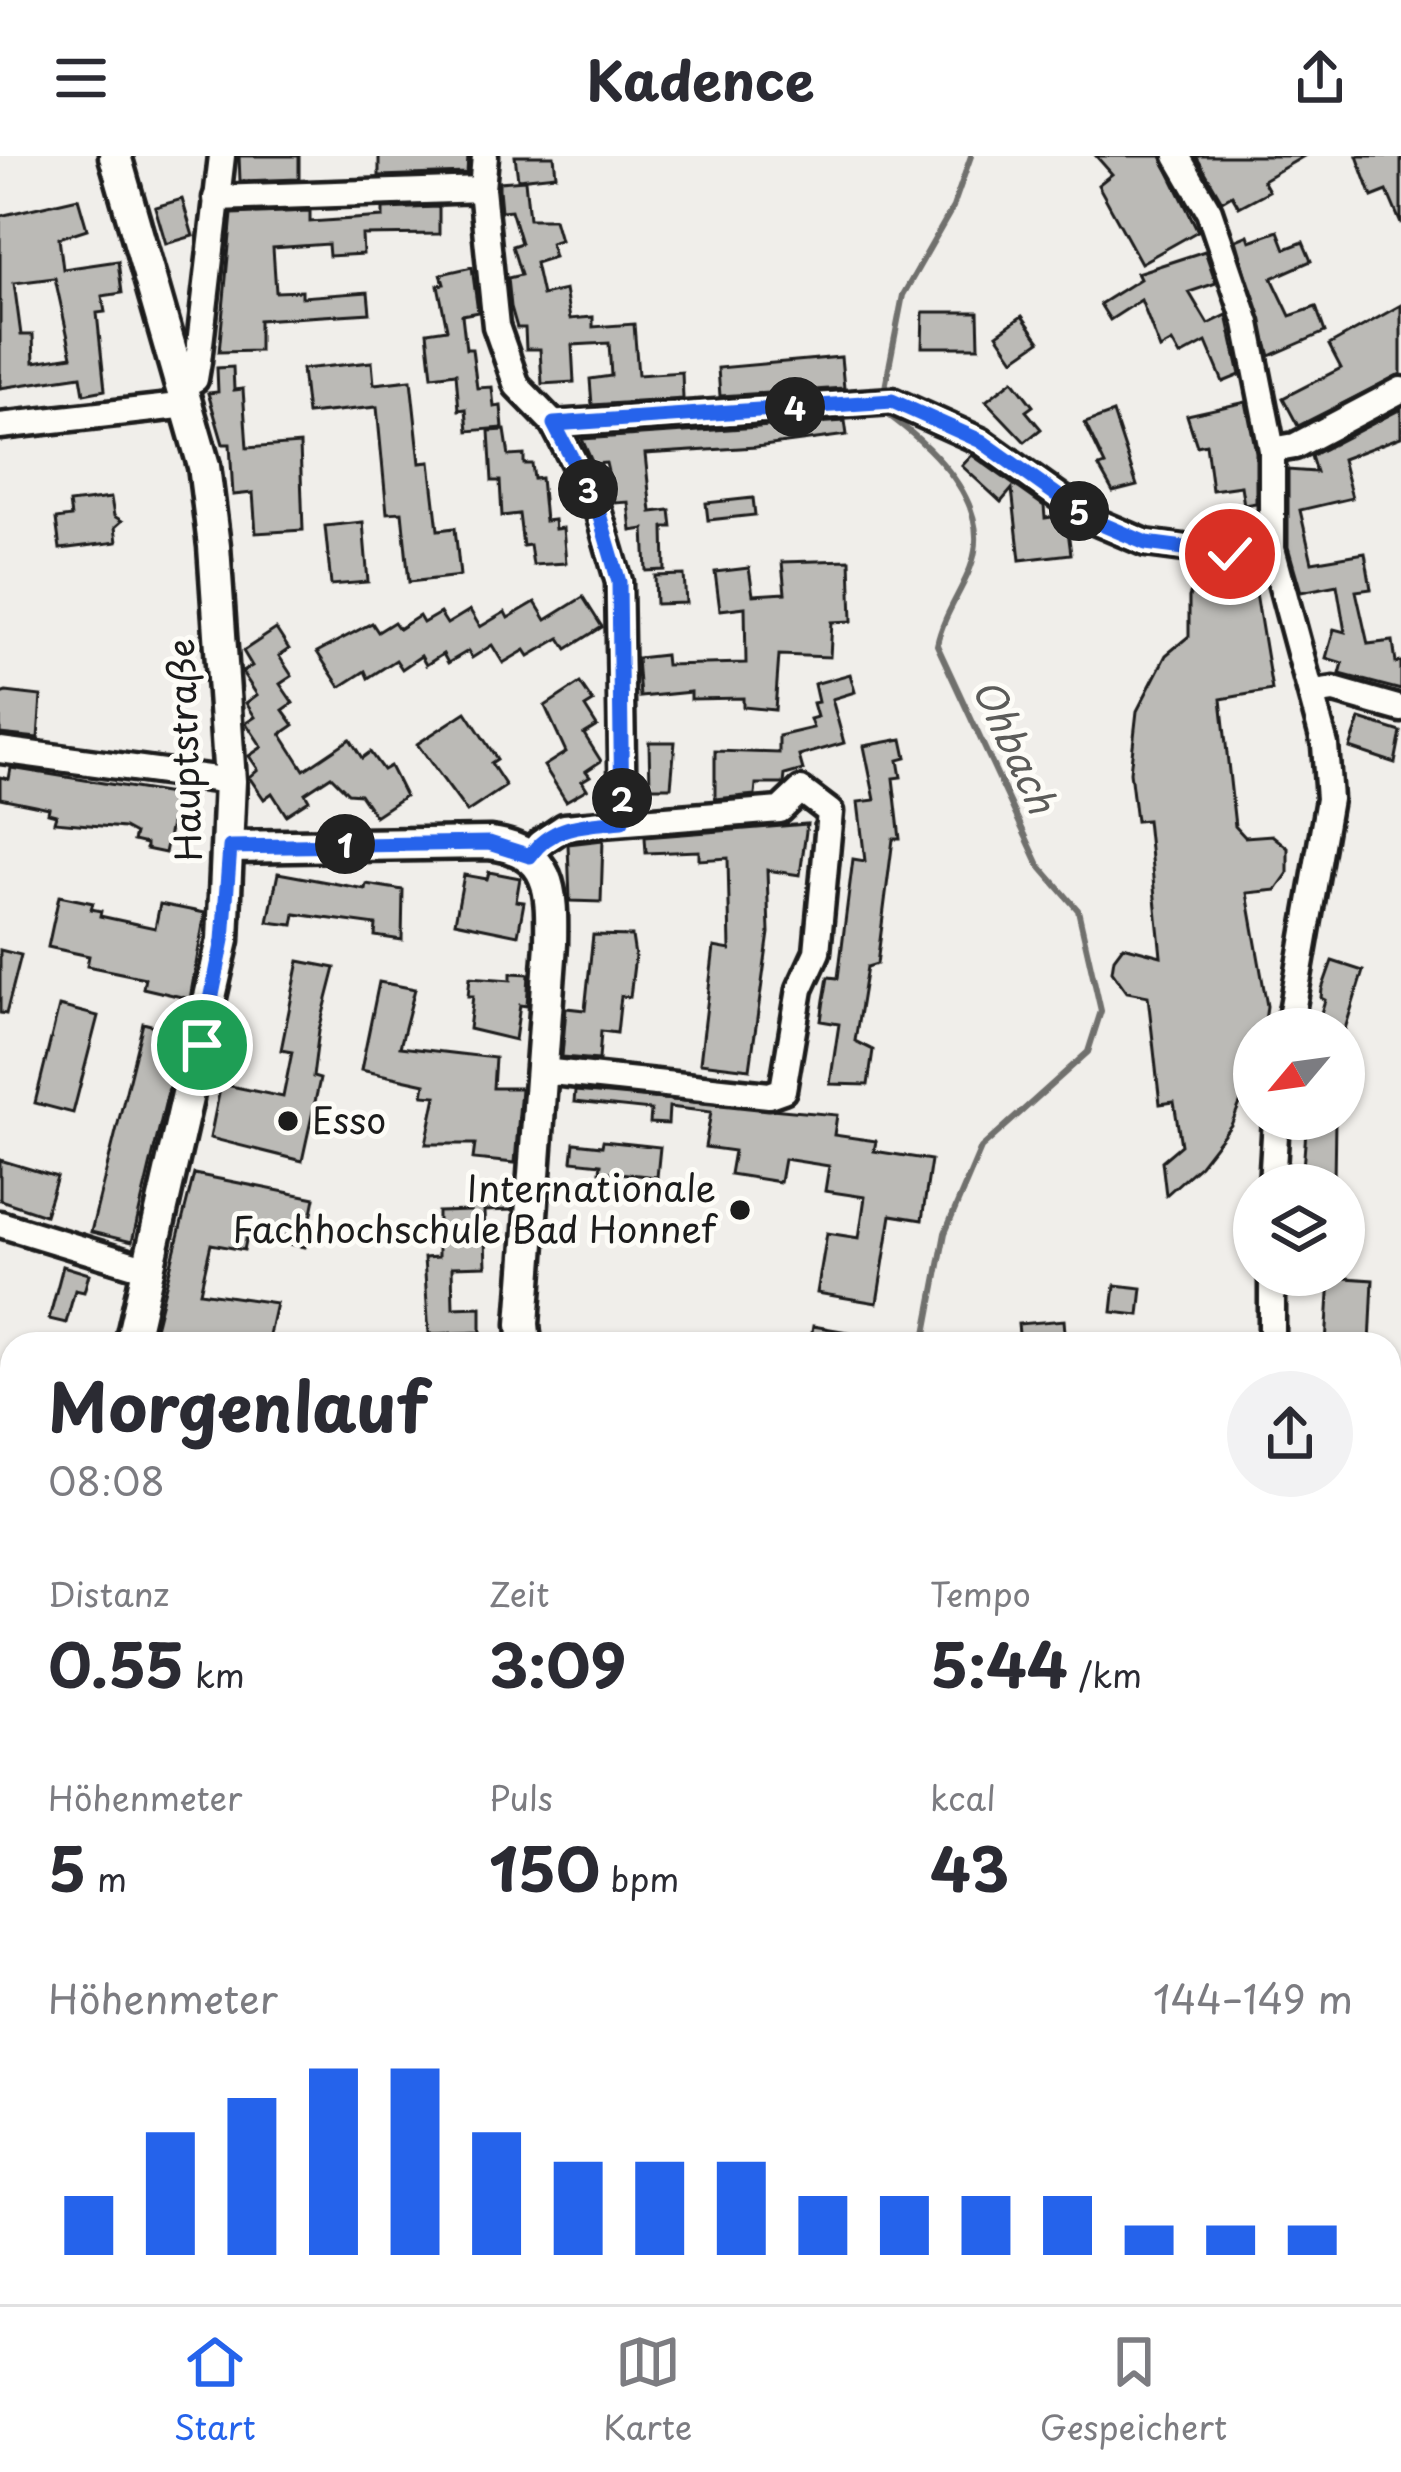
<!DOCTYPE html>
<html lang="de">
<meta charset="utf-8">
<style>
body{margin:0;font-family:"Playpen Sans",sans-serif;background:#f2f2f3;color:#2b2b33;height:100vh;display:flex;flex-direction:column;font-size:45px;white-space:nowrap}
*{box-sizing:border-box;margin:0}
p{font-size:39px;color:#7c7c81}
.icon{flex:none;width:66px;height:66px;fill:none;stroke:currentColor;stroke-width:2;stroke-linecap:round;stroke-linejoin:round}
.map{position:relative;flex:1;overflow:hidden}
.drawer{position:absolute;left:0px;top:1176px;width:1401px;height:972px;display:flex;flex-direction:column;background:#fff;border-radius:36px 36px 0 0;box-shadow:0 3px 9px #0004}
.drawer>*{flex:none}
.needle{width:78px;rotate:241deg}
.fabs{position:absolute;left:1233px;top:852px;display:grid;gap:24px}
.fabs a{display:grid;place-items:center;width:132px;height:132px;border-radius:50%;background:#fff;box-shadow:0 3px 9px #0004;font-size:60px}
.pin{position:absolute;display:grid;place-items:center;width:102px;height:102px;color:#fff;margin:-51px;border:6px solid #fff;border-radius:50%;box-shadow:0 3px 12px #0007}
.km{position:absolute;width:60px;height:60px;margin:-30px;border-radius:50%;background:#222;color:#fff;font-size:33px;line-height:60px;text-align:center}
.round{display:grid;place-items:center;flex:none;width:126px;height:126px;border-radius:63px;background:#f2f2f3}
.head{display:flex;align-items:center;justify-content:space-between;height:204px;padding:0 48px}
h1{font-size:66px;font-weight:700;line-height:90px}
.stats{display:grid;grid-template-columns:repeat(3,1fr);gap:18px;height:204px;padding:12px 48px}
.stats div{display:grid;align-content:center}
.stats b{font-size:60px;font-weight:700}
.stats small{font-size:33px;font-weight:400}
.stats p{font-size:33px}
.chart{height:336px;padding:24px 48px}
.chart p{display:flex;justify-content:space-between}
.chart svg{width:100%;height:216px;margin-top:12px;stroke:#2563eb;stroke-width:6}
header{display:flex;justify-content:space-between;align-items:center;height:156px;padding:0 48px;background:#fff;font-size:54px;font-weight:700}
.tab-bar{display:flex;justify-content:space-around;align-items:center;height:168px;border-top:3px solid #e1e1e2;background:#fff;font-size:33px;color:#7c7c81}
.tab-bar a{display:grid;justify-items:center;gap:6px}
.tab-bar .selected{color:#2563eb}
.map>svg:first-child{display:block}
.green{fill:#d0cfcc;stroke:#767674;stroke-width:3}
.lines{fill:none;stroke-linecap:round;stroke-linejoin:round}
.stream{stroke:#706f6d;stroke-width:6}
.building{fill:#bbbab6;stroke:#1c1c1c;stroke-width:3;fill-rule:evenodd}
.minor-casing{stroke:#1c1c1c;stroke-width:33}
.major-casing{stroke:#1c1c1c;stroke-width:39}
.minor{stroke:#fdfcf7;stroke-width:24}
.major{stroke:#fdfcf7;stroke-width:30}
.route-casing{stroke:#fff;stroke-width:24}
.route{stroke:#2563eb;stroke-width:15}
.poi-dot{fill:#1c1c1c;stroke:#fdfcf7;stroke-width:4.5}
.labels{text-anchor:middle;stroke-width:10;stroke-linejoin:round;paint-order:stroke}
.street-label{font-size:36px;fill:#1c1c1c;stroke:#fdfcf7}
.poi-label{font-size:36px;fill:#1c1c1c;stroke:#fdfcf7;text-anchor:start}
.water-label{font-size:39px;font-style:italic;fill:#5b5b59;stroke:#fdfcf7}
</style>
<header><svg class="icon" aria-label="menu" viewBox="0 0 24 24"><path d="M4 6h16M4 12h16M4 18h16"/></svg>Kadence<svg class="icon" aria-label="share" viewBox="0 0 24 24"><path d="M12 15V3M7 8l5-5 5 5M5 13v7h14v-7"/></svg></header>
<div class="map">
<svg width="1401" height="2148" viewBox="0 0 1401 2148">
<rect width="100%" height="100%" fill="#f0eeea"/>
<filter id="ink" filterUnits="userSpaceOnUse"><feTurbulence type="fractalNoise" baseFrequency=".00833" numOctaves="2"/><feDisplacementMap in="SourceGraphic" scale="24" xChannelSelector="R" yChannelSelector="G"/><feConvolveMatrix kernelMatrix="1 2 1 2 8 2 1 2 1" color-interpolation-filters="sRGB"/></filter>
<g filter="url(#ink)">
<polygon class="green" points="1389,1322 1401,1328 1401,1706 1389,1705"/>
<g class="lines">
<g class="stream">
<polyline points="883,242 903,139 953,51 971,0"/>
<path d="M 883,255 C 925,285 985,338 975,395 C 970,426 944,454 937,489 L 1039,709 L 1078,754 L 1101,855 L 1088,896 L 981,992 L 945,1077 L 924,1188"/>
<polyline points="799,2136 801,2148"/>
</g>
</g>
<g class="building">
<polygon points="239,0 299,0 299,23 240,25"/>
<polygon points="379,0 468,0 467,17 379,20"/>
<polygon points="515,0 554,0 556,19 518,23"/>
<polygon points="1096,0 1161,0 1198,75 1141,107 1098,29 1112,18"/>
<polygon points="1196,0 1304,0 1263,24 1269,35 1239,51 1232,39 1222,45"/>
<polygon points="1357,0 1401,0 1401,68 1387,35 1372,41"/>
<polygon points="525,24 529,63 554,63 560,84 550,87 554,101 535,107 542,139 565,134 570,163 593,161 593,171 634,168 638,219 682,216 683,243 592,249 590,223 611,220 609,187 572,189 574,226 542,228 540,193 526,193 525,172 517,172 511,151 508,122 521,119 512,90 521,87 511,54 501,55 499,33 499,26"/>
<path d="M 78,42 L 87,73 L 59,82 L 63,113 L 118,105 L 122,137 L 102,140 L 105,156 L 97,157 L 105,234 L 84,238 L 81,220 L 0,232 L 0,60 ZM 55,122 L 72,200 L 34,206 L 33,179 L 21,179 L 14,127 Z"/>
<polygon points="182,43 193,80 166,88 155,51"/>
<polygon points="439,51 439,78 362,79 363,98 329,100 328,88 273,92 276,136 302,135 302,141 368,136 370,157 259,164 259,195 219,196 232,58 310,55 310,66 383,61 383,53"/>
<polygon points="1278,75 1285,93 1303,86 1311,105 1272,122 1290,160 1316,151 1325,176 1270,200 1236,84 1248,79 1250,85"/>
<polygon points="1205,95 1216,127 1189,136 1208,168 1227,159 1240,219 1223,226 1206,186 1180,200 1172,186 1160,193 1141,144 1110,164 1100,148 1140,123 1137,117"/>
<polygon points="472,111 478,156 462,159 466,193 472,193 477,232 492,231 494,251 501,250 503,272 468,275 466,253 459,254 456,217 432,220 427,176 447,173 438,129 444,128 441,118"/>
<polygon points="1401,149 1401,218 1298,270 1283,242 1341,212 1329,189"/>
<polygon points="923,156 978,156 979,191 922,191"/>
<polygon points="1022,160 1040,185 1014,203 997,178"/>
<polygon points="841,201 844,232 720,240 718,212"/>
<polygon points="372,206 374,228 411,224 420,307 430,306 438,374 455,372 460,420 409,426 402,356 387,357 377,251 307,258 302,213"/>
<polygon points="233,211 234,234 243,233 247,292 300,288 303,374 256,377 253,337 233,339 230,288 223,288 208,237 218,236 217,212"/>
<polygon points="1013,224 1033,250 1026,255 1041,273 1025,286 986,245"/>
<polygon points="1246,246 1256,296 1256,347 1244,349 1241,330 1212,334 1206,288 1197,290 1187,259"/>
<polygon points="1401,253 1401,281 1342,303 1352,342 1300,354 1312,406 1365,397 1371,433 1356,435 1368,488 1393,485 1396,507 1401,506 1401,534 1340,518 1343,507 1326,502 1334,473 1345,476 1337,429 1301,436 1288,391 1288,314 1316,316 1311,300"/>
<polygon points="1113,257 1137,330 1113,336 1099,311 1105,309 1085,267"/>
<polygon points="845,265 847,279 756,291 645,298 651,356 670,354 672,371 664,371 665,414 646,415 644,373 631,375 628,346 615,347 606,307 593,308 582,283"/>
<polygon points="505,274 509,300 524,299 524,308 532,308 534,323 541,322 545,365 554,364 555,373 563,372 566,407 533,409 530,389 523,390 519,358 502,360 500,325 492,325 489,275"/>
<polygon points="972,299 1044,350 1045,362 1059,360 1067,367 1071,398 1020,404 1012,333 1001,346 962,310"/>
<polygon points="111,342 114,360 122,365 115,371 117,386 60,393 56,363 71,361 69,347"/>
<polygon points="753,342 755,359 708,364 706,347"/>
<polygon points="363,366 368,426 331,429 325,370"/>
<polygon points="850,404 852,465 832,466 830,501 779,499 775,554 743,551 743,542 691,543 691,536 640,541 637,502 665,499 666,509 746,507 745,451 720,454 715,416 749,412 753,439 785,437 782,406"/>
<polygon points="1234,414 1246,420 1256,437 1272,534 1221,543 1235,670 1245,681 1272,679 1288,692 1288,717 1276,734 1247,737 1267,850 1264,873 1254,873 1254,914 1231,969 1200,1009 1166,1039 1162,1005 1181,989 1174,946 1160,948 1148,840 1127,836 1112,815 1114,802 1123,790 1161,800 1147,664 1136,665 1130,616 1137,555 1166,499 1189,480 1189,441 1195,426 1213,415"/>
<polygon points="684,419 686,447 656,448 655,420"/>
<polygon points="583,441 602,471 567,493 560,482 529,500 525,494 503,507 492,489 472,502 468,495 448,507 443,498 426,509 421,500 402,513 396,504 368,522 365,515 340,531 317,496 372,467 378,476 394,466 399,473 419,460 423,467 440,457 447,468 470,454 480,471 505,456 508,462 535,446 546,464"/>
<polygon points="276,473 289,493 279,500 292,520 280,528 293,547 283,554 294,569 281,578 304,614 350,583 362,602 370,596 383,614 390,610 405,640 375,660 360,638 348,637 331,620 305,637 309,644 286,659 272,637 264,643 249,621 258,613 249,600 262,591 246,567 255,561 246,547 257,539 242,516 252,510 243,495"/>
<polygon points="850,518 855,536 832,543 844,587 799,600 803,614 785,619 784,628 756,628 755,639 715,643 715,595 779,597 779,580 813,572 810,563 817,561 813,547 818,546 814,528"/>
<polygon points="580,527 593,546 585,551 597,570 584,578 601,605 586,615 590,620 582,625 587,633 566,645 544,610 566,596 545,550"/>
<polygon points="6,536 41,540 38,582 0,578 0,538"/>
<polygon points="466,556 497,603 491,607 506,630 467,656 417,588"/>
<polygon points="1360,563 1401,576 1395,607 1350,592"/>
<polygon points="902,583 906,602 898,604 901,621 893,622 900,683 893,683 877,808 867,811 855,885 873,894 868,929 830,928 839,868 821,865 824,844 828,821 838,822 853,703 865,705 858,646 875,644 864,590"/>
<polygon points="649,586 675,586 671,631 650,631"/>
<polygon points="11,612 177,639 174,652 182,654 178,670 171,668 165,697 146,693 146,688 133,685 135,678 124,672 54,666 56,659 48,657 49,652 0,642 0,621 9,623"/>
<polygon points="807,668 800,719 767,714 769,777 750,913 700,907 714,791 730,794 728,702 699,704 699,695 646,697 645,681"/>
<polygon points="603,684 601,746 570,745 568,688"/>
<polygon points="489,716 520,722 516,745 524,746 518,779 455,766 464,719 487,723"/>
<polygon points="278,717 365,733 366,728 403,734 402,784 375,780 376,769 295,758 293,769 268,766"/>
<polygon points="59,740 93,747 91,753 101,755 100,760 155,772 160,748 205,757 190,843 143,832 145,822 87,810 89,800 48,791"/>
<polygon points="593,779 632,780 635,800 630,841 621,840 617,877 601,875 599,904 562,901 566,852 585,854"/>
<polygon points="0,794 21,799 6,858 0,857"/>
<polygon points="299,805 335,812 319,874 313,921 320,923 302,1005 210,982 221,928 283,941 292,896 281,894"/>
<polygon points="1332,805 1363,815 1345,873 1316,873 1325,844 1321,842 1322,833"/>
<polygon points="511,817 529,818 527,850 520,849 515,884 469,873 473,840 468,840 470,821 511,824"/>
<polygon points="379,826 415,833 400,891 495,902 493,932 521,932 515,1007 473,1003 475,988 426,988 436,940 423,939 425,928 361,914"/>
<polygon points="59,850 98,860 73,957 35,947"/>
<polygon points="143,867 182,877 132,1086 91,1076"/>
<polygon points="575,935 837,959 834,979 876,985 874,995 931,1004 922,1064 891,1059 877,1147 817,1137 827,1077 859,1082 865,1041 825,1035 829,1010 784,1003 780,1026 730,1018 734,995 705,991 711,956 669,951 668,968 650,967 651,954 574,946"/>
<polygon points="1307,963 1335,963 1334,1026 1302,1025"/>
<polygon points="603,985 660,991 657,1021 600,1015 601,1008 572,1005 574,987 602,990"/>
<polygon points="0,1004 57,1021 45,1059 0,1044"/>
<polygon points="194,1018 315,1042 305,1091 247,1080 244,1094 211,1088 200,1136 276,1147 267,1188 151,1188"/>
<polygon points="513,1038 512,1054 484,1055 486,1110 452,1111 453,1152 481,1151 481,1176 429,1178 424,1102 438,1101 438,1056 470,1055 470,1040"/>
<polygon points="63,1110 89,1118 84,1136 75,1134 66,1167 49,1163"/>
<polygon points="1330,1121 1373,1124 1370,1188 1326,1188"/>
<polygon points="1115,1129 1142,1132 1139,1159 1112,1156"/>
<polygon points="1064,1164 1066,1188 1020,1188 1018,1168"/>
<polygon points="813,1170 865,1179 864,1188 810,1188"/>
</g>
<g class="lines">
<g class="minor-casing">
<g id="minor">
<polyline points="1177,0 1209,55 1247,167 1272,294 1272,393 1325,589 1329,643 1289,873"/>
<polyline points="482,33 485,0"/>
<polyline points="216,42 482,33 496,170 517,230 554,268 892,245 981,285 1092,364 1146,387 1230,398 1272,393"/>
<polyline points="184,229 195,223 198,205 222,0"/>
<polyline points="554,268 597,351 619,426 623,665"/>
<polyline points="0,270 188,249"/>
<polyline points="1272,294 1295,290 1401,234"/>
<polyline points="1314,537 1334,534 1401,553"/>
<polyline points="0,594 230,625"/>
<polyline points="531,701 539,688 564,671 780,654 801,634 830,656 817,796 800,833 783,934 769,939 542,915"/>
<polyline points="1272,1029 1276,963"/>
<polyline points="0,1068 151,1114"/>
<polyline points="1272,1119 1272,1188"/>
<polyline points="0,1387 12,1390"/>
<polyline points="0,1753 12,1745"/>
<polyline points="1389,1837 1401,1835"/>
<polyline points="1389,1871 1401,1974"/>
<polyline points="1389,2111 1401,2110"/>
<polyline points="0,2119 9,2148"/>
<polyline points="584,2136 588,2148"/>
<polyline points="941,2136 945,2148"/>
<polyline points="1133,2148 1136,2136"/>
</g>
</g>
<g class="major-casing">
<g id="major">
<polyline points="115,0 204,310 214,390 230,625 223,784 131,1188"/>
<path d="M 230,691 L 489,687 C 553,694 552,736 551,788 L 523,1168 L 525,1188"/>
<polyline points="1389,1276 1401,1272"/>
<polyline points="1389,1302 1401,1308"/>
<polyline points="290,2148 294,2136"/>
</g>
</g>
<use href="#minor" class="minor"/>
<use href="#major" class="major"/>
</g>
</g>
<g class="lines" filter="url(#ink)">
<g class="route-casing">
<path id="route" d="M 202,889 L 223,784 L 230,691 L 489,687 L 530,700 C 553,667 585,669 622,665 L 619,426 L 597,351 L 554,268 L 892,245 L 981,285 L 1092,364 L 1146,387 L 1230,398"/>
</g>
<use href="#route" class="route"/>
</g>
<g class="poi-dot">
<circle cx="288" cy="965" r="12"/>
<circle cx="740" cy="1054" r="12"/>
</g>
<g class="labels">
<g class="street-label">
<text transform="translate(185 594) rotate(-92)" y="13">Hauptstraße</text>
</g>
<g class="poi-label">
<text x="312" y="978">Esso</text>
<text x="716" y="1046" text-anchor="end">Internationale<tspan x="716" dy="41">Fachhochschule Bad Honnef</tspan></text>
</g>
<g class="water-label">
<text transform="translate(1014 590) rotate(65)" y="14">Ohbach</text>
</g>
</g>
</svg>
<div class="fabs">
<a><svg class="needle" viewBox="-14 -14 28 28"><path d="M0-13l5 13h-10z" fill="#e53935"/><path d="M0 13l5-13h-10z" fill="#7c7c81"/></svg></a>
<a><svg class="icon" aria-label="layers" viewBox="0 0 24 24"><path d="M12 4l9 5-9 5-9-5zM3 14l9 5 9-5"/></svg></a>
</div>
<div class="pin" style="left:202px;top:889px;background:#1e9e55"><svg class="icon" aria-label="arrive" viewBox="0 0 24 24"><path d="M6 21V4h12l-3 4 3 4H6"/></svg></div>
<div class="pin" style="left:1230px;top:398px;background:#d93025"><svg class="icon" aria-label="check" viewBox="0 0 24 24"><path d="M5 12l5 5 9-10"/></svg></div>
<b class="km" style="left:345px;top:688px">1</b>
<b class="km" style="left:622px;top:642px">2</b>
<b class="km" style="left:588px;top:333px">3</b>
<b class="km" style="left:795px;top:251px">4</b>
<b class="km" style="left:1079px;top:355px">5</b>
<section class="drawer">
<div class="head"><div><h1>Morgenlauf</h1><p>08:08</p></div><a class="round"><svg class="icon" aria-label="share" viewBox="0 0 24 24"><path d="M12 15V3M7 8l5-5 5 5M5 13v7h14v-7"/></svg></a></div>
<div class="stats">
<div><p>Distanz</p><b>0.55<small> km</small></b></div>
<div><p>Zeit</p><b>3:09</b></div>
<div><p>Tempo</p><b>5:44<small> /km</small></b></div>
</div>
<div class="stats">
<div><p>Höhenmeter</p><b>5<small> m</small></b></div>
<div><p>Puls</p><b>150<small> bpm</small></b></div>
<div><p>kcal</p><b>43</b></div>
</div>
<div class="chart"><p><span>Höhenmeter</span>144–149 m</p>
<svg viewBox="0 0 160 44" preserveAspectRatio="none"><path d="M5 44V32M15 44V19M25 44V12M35 44V6M45 44V6M55 44V19M65 44V25M75 44V25M85 44V25M95 44V32M105 44V32M115 44V32M125 44V32M135 44V38M145 44V38M155 44V38"/></svg>
</div>
</section>
</div>
<nav class="tab-bar">
<a class="selected"><svg class="icon" aria-label="home" viewBox="0 0 24 24"><path d="M3 11l9-7 9 7M6 9v11h12V9"/></svg>Start</a>
<a><svg class="icon" aria-label="map" viewBox="0 0 24 24"><path d="M3 6l6-2 6 2 6-2v14l-6 2-6-2-6 2zM9 4v14M15 6v14"/></svg>Karte</a>
<a><svg class="icon" aria-label="saved" viewBox="0 0 24 24"><path d="M7 4h10v16l-5-4-5 4z"/></svg>Gespeichert</a>
</nav>
